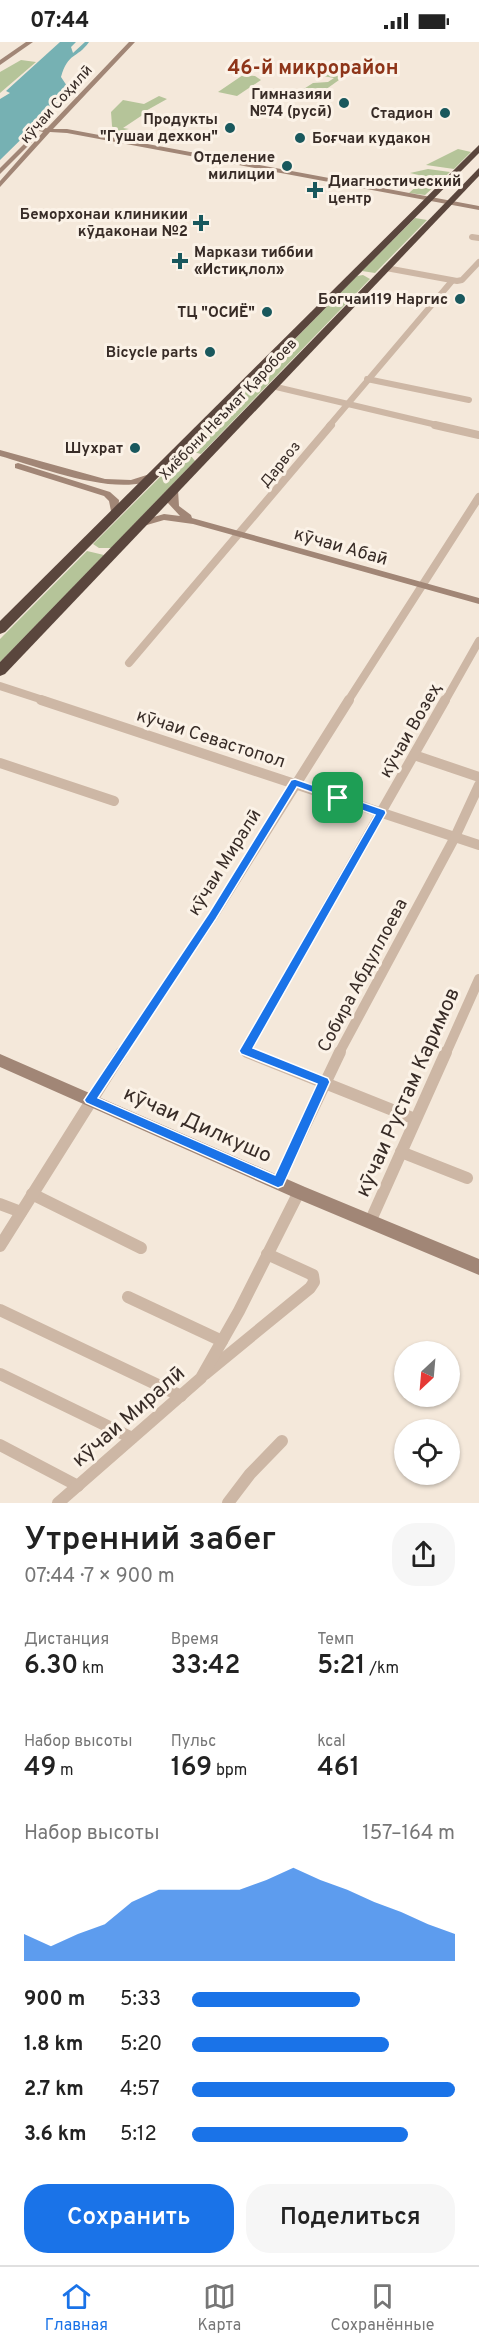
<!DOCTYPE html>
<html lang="ru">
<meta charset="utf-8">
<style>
body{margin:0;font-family:Overpass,sans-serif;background:#f6f6f6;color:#222;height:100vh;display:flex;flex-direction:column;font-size:22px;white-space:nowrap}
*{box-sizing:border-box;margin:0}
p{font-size:20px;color:#767676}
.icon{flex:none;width:33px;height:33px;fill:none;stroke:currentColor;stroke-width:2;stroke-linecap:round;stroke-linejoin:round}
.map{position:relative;height:1461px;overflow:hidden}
.side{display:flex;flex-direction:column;background:#fff;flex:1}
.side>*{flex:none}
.needle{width:39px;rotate:206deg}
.buttons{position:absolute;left:394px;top:1299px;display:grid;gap:12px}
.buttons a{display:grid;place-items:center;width:66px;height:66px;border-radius:50%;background:#fff;box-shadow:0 2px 4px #0004;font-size:30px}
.pin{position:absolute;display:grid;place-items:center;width:51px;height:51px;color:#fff;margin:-26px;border-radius:12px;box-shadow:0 3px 9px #0006}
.round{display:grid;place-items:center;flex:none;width:63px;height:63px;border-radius:24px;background:#f6f6f6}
.summary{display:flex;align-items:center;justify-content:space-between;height:102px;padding:0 24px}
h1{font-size:33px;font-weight:600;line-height:45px}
.figures{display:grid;grid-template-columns:repeat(3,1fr);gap:9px;height:102px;padding:6px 24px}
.figures div{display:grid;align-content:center}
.figures b{font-size:26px;font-weight:600}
.figures small{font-size:16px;font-weight:400}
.figures p{font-size:16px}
.chart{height:168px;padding:12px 24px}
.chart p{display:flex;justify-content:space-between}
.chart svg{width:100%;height:108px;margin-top:6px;fill:#1a73e8;opacity:.7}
.action{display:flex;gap:12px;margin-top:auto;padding:12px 24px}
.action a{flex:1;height:69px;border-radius:24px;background:#1a73e8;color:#fff;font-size:24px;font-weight:600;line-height:69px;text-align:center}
.action a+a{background:#f6f6f6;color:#222}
ul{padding:0 24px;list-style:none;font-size:20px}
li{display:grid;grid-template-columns:96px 72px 1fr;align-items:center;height:45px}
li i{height:15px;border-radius:8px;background:#1a73e8}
.status{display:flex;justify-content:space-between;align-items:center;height:42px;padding:0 30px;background:#fff;direction:ltr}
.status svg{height:16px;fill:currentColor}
.dock{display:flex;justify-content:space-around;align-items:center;height:84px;border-top:2px solid #e0e0e0;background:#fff;font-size:16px;color:#767676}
.dock a{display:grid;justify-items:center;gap:3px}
.dock .current{color:#1a73e8}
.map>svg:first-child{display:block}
.green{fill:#b5c499}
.water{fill:#76b1b3}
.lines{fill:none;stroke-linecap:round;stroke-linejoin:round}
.street-far3{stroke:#cdb7a5;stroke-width:6}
.street-far2{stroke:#cdb7a5;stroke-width:8}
.street-far1{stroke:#cdb7a5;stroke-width:10}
.street{stroke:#cdb7a5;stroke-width:12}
.secondary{fill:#a18676;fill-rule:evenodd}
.highway{fill:#5a463d;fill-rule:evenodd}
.route{fill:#1a73e8;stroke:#fff;stroke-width:1.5;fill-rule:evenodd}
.poi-dot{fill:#19585d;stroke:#fbf2e7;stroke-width:2}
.labels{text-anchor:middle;stroke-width:6;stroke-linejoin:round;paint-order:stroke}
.far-poi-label{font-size:15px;font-weight:bold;fill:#382c27;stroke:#fbf2e7;text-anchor:end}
.far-street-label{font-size:15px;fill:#382c27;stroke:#fbf2e7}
.street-label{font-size:18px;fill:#382c27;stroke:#fbf2e7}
.far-district-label{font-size:20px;font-weight:bold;fill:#8e3519;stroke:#fbf2e7}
.near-street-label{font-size:21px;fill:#382c27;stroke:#fbf2e7}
</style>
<div class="status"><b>07:44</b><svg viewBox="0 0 49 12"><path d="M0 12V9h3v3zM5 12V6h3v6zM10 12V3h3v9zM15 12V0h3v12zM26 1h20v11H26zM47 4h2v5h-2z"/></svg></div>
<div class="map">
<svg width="479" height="1461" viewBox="0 0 479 1461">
<rect width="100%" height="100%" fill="#f4e8da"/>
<g class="green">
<polygon points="21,18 36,20 0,51 0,30"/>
<polygon points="303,27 346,33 318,53 299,50 313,41 328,40 334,36 299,30"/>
<polygon points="243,33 255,34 261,38 237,54 218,50"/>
<polygon points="159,54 167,57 142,71 144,72 123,86 129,87 115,90 112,84 111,70 123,58 144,62"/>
<polygon points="458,107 471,110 454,127 426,123"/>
<polygon points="428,127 450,130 425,153 409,151 427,135 410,131"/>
<polygon points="415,176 427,178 375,231 362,229"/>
<polygon points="363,233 370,237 201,412 186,408 357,234"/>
<polygon points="181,414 191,414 195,419 111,506 99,506 93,502"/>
<polygon points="87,509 104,513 0,620 0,597"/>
</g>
<path class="water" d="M 60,0 L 76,0 L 71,5 L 73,11 L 85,0 L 89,0 C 77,17 68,10 61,35 L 69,47 L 64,50 L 63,55 L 57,55 L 59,58 L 56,63 L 0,118 L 0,57 L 10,51 L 6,49 Z"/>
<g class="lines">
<g class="street-far3">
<polyline points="472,195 479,196"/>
<polyline points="386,226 457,239 462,238 479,220"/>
<polyline points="367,337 469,358"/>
<polyline points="272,344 441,384"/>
<polyline points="329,384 452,239"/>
</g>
<g class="street-far2">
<polyline points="435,383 479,393"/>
<polyline points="129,621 331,383"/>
<polyline points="0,644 46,659"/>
<polyline points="348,659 479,455"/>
<polyline points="445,659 479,599"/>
</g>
<g class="street-far1">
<polyline points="41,658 479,803"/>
<polyline points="414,713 479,735"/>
<polyline points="0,721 114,759"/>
<polyline points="121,1011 213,874 349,658"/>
<polyline points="251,1011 245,1009 445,658"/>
<polyline points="339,1011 455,795 479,743"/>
<polyline points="446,1011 479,937"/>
</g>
<g class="street">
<polyline points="247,1010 415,1077"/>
<polyline points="401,1110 467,1136"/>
<polyline points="278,1140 340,1010"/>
<polyline points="32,1152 141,1206"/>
<polyline points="0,1162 21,1170"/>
<polyline points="370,1180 446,1010"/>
<polyline points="0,1204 122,1010"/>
<polyline points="128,1255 222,1299"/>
<polyline points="0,1268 181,1354"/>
<polyline points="0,1332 132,1396"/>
<polyline points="205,1332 310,1246 314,1240 313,1233 267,1212"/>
<polyline points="0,1403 78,1444"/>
<polyline points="58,1461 201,1336 239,1269 299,1150"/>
<polyline points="228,1461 250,1432 282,1399"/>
</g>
<g class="secondary">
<polygon points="26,0 33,0 0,23 0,18"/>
<polygon points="129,0 135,0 53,87 67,87 479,164 479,168 67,91 50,90 0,145 0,139 43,90 39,89 39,87 47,86"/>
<polygon points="29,97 34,98 0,132 0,126"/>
<path d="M 0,408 L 105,437 L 131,438 L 153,431 L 158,434 C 125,459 37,424 0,414 Z"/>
<polygon points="18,421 110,450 119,458 118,474 112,474 109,459 104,454 15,426 15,422"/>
<polygon points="173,445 178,448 179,464 191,473 192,476 479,556 479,562 193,482 164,478 140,485 137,484 137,480 164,472 180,474 168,461 168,448"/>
<polygon points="0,1012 305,1145 479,1217 479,1233 293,1155 0,1025"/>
</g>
<g class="highway">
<polygon points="479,103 479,111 5,590 0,592 0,579"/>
<polygon points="479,126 479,134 5,632 0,634 0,620"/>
</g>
</g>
<path class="route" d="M 295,737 L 385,768 L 386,771 L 253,1006 L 328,1036 L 330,1040 L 283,1144 L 278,1146 L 86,1061 L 84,1058 L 209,871 L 291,738 ZM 297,745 L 375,773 L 239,1009 L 241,1012 L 317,1042 L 275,1133 L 98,1056 L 216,877 Z"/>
<g class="poi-dot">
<circle cx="344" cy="61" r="6"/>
<circle cx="445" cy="71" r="6"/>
<circle cx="230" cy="86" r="6"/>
<circle cx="300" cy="96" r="6"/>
<circle cx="287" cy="124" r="6"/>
<path d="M312 139h6v6h6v6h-6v6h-6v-6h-6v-6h6z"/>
<path d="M198 172h6v6h6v6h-6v6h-6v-6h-6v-6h6z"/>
<path d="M177 210h6v6h6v6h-6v6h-6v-6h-6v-6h6z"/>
<circle cx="460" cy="257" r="6"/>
<circle cx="267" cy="270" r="6"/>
<circle cx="210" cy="310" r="6"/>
<circle cx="135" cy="406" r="6"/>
</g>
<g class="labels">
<g class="far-poi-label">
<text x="332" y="57">Гимназияи<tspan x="332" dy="17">№74 (русӣ)</tspan></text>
<text x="433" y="76">Стадион</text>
<text x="218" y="82">Продукты<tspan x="218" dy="17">"Гушаи дехкон"</tspan></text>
<text x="312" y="101" text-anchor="start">Боғчаи кудакон</text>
<text x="275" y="120">Отделение<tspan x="275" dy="17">милиции</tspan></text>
<text x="328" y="144" text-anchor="start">Диагностический<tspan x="328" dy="17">центр</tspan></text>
<text x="188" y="177">Беморхонаи клиникии<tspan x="188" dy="17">кӯдаконаи №2</tspan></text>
<text x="194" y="215" text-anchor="start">Маркази тиббии<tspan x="194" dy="17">«Истиқлол»</tspan></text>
<text x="448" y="262">Богчаи119 Наргис</text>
<text x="255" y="275">ТЦ "ОСИЁ"</text>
<text x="198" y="315">Bicycle parts</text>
<text x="123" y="411">Шухрат</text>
</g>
<g class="far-street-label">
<text transform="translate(56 62) rotate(-48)" y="5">кӯчаи Соҳилӣ</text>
<text transform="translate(228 367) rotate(-46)" y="5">Хиёбони Неъмат Қаробоев</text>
<text transform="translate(280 422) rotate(-51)" y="5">Дарвоз</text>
</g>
<g class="street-label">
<text transform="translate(341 504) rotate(16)" y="6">кӯчаи Абаӣ</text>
<text transform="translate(410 688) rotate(-60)" y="6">кӯчаи Возеҳ</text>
<text transform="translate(211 696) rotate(18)" y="6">кӯчаи Севастопол</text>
<text transform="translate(224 820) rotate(-58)" y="6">кӯчаи Миралӣ</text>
<text transform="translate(362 933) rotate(-62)" y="6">Собира Абдуллоева</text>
</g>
<g class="far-district-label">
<text x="313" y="32">46-й микрорайон</text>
</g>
<g class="near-street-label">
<text transform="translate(407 1050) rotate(-66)" y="7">кӯчаи Рустам Каримов</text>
<text transform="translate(198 1082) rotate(24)" y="7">кӯчаи Дилкушо</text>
<text transform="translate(128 1374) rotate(-41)" y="7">кӯчаи Миралӣ</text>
</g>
</g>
</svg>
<div class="buttons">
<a><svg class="needle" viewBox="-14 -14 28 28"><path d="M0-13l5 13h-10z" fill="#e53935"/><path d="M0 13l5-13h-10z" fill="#767676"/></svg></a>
<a><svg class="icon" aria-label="locate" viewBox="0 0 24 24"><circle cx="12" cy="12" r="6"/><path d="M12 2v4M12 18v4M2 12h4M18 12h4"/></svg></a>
</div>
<div class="pin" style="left:338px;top:756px;background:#1e9e55"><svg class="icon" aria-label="arrive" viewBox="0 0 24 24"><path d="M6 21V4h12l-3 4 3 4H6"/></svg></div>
</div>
<section class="side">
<div class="summary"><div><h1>Утренний забег</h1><p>07:44 · 7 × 900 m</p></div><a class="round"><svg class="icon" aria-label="share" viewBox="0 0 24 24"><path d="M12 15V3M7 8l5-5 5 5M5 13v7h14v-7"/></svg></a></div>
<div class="figures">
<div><p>Дистанция</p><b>6.30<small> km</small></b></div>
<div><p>Время</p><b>33:42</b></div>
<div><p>Темп</p><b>5:21<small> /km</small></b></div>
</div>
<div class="figures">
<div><p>Набор высоты</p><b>49<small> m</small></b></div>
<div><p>Пульс</p><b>169<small> bpm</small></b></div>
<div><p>kcal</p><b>461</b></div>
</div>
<div class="chart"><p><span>Набор высоты</span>157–164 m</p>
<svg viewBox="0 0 160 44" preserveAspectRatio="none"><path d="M0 44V33L10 38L20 33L30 29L40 20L50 15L60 15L70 15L80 15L90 11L100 6L110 11L120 15L130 20L140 24L150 29L160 33V44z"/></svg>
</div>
<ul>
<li><b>900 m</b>5:33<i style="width:64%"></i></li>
<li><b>1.8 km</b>5:20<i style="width:75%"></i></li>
<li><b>2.7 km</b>4:57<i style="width:100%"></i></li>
<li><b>3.6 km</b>5:12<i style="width:82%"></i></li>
</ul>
<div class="action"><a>Сохранить</a><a>Поделиться</a></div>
</section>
<nav class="dock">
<a class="current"><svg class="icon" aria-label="home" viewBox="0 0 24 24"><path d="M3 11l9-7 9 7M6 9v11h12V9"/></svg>Главная</a>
<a><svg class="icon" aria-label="map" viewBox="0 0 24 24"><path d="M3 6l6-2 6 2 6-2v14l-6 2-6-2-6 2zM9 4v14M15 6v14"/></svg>Карта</a>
<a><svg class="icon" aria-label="saved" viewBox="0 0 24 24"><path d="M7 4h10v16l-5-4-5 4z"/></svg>Сохранённые</a>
</nav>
